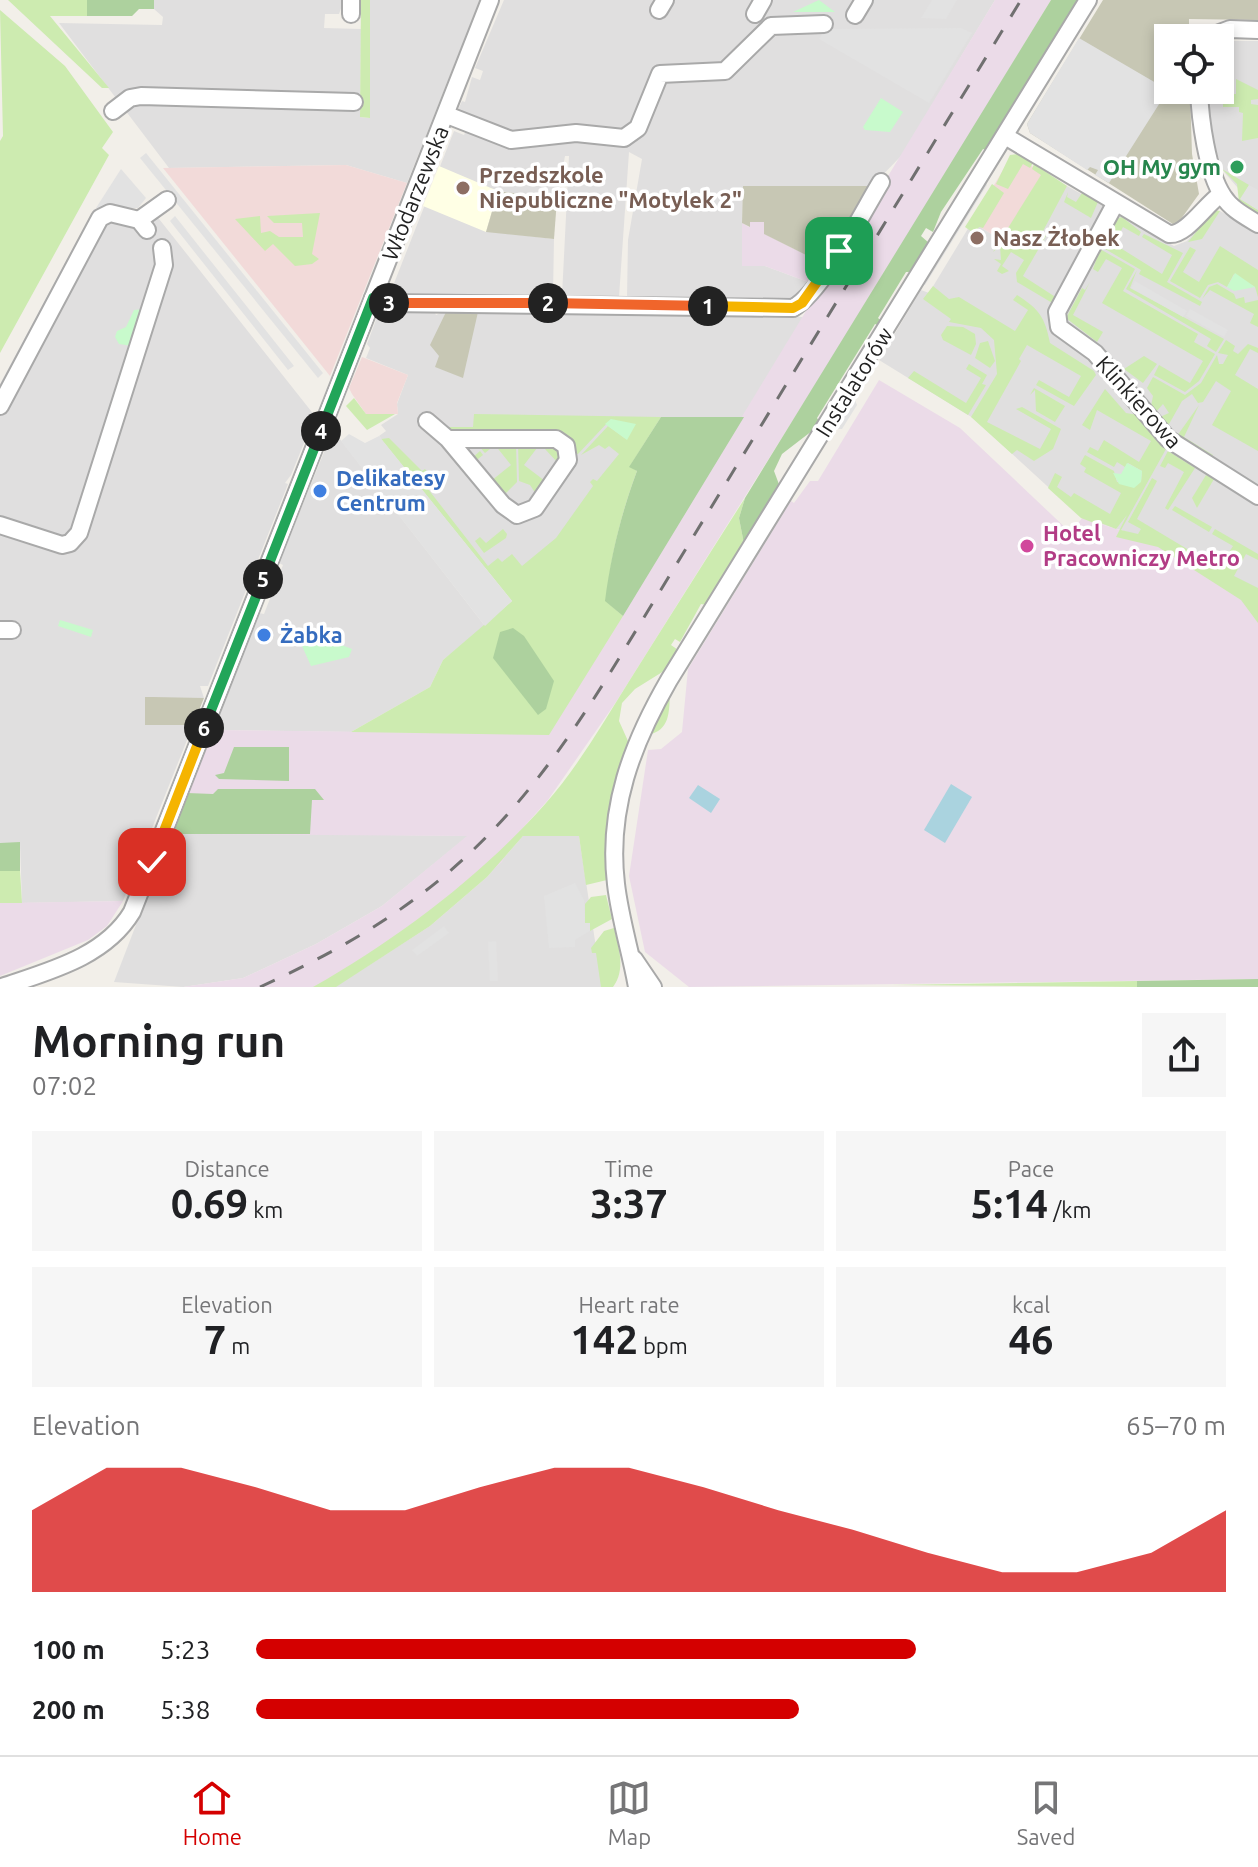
<!DOCTYPE html>
<meta charset="utf-8">
<style>
body{margin:0;font-family:Ubuntu,sans-serif;background:#f6f6f6;color:#202124;height:100vh;display:flex;flex-direction:column;font-size:30px;white-space:nowrap}
*{box-sizing:border-box;margin:0}
p{font-size:26px;color:#757577}
.icon{flex:none;width:44px;height:44px;fill:none;stroke:currentColor;stroke-width:2;stroke-linecap:round;stroke-linejoin:round}
.map{position:relative;height:987px;overflow:hidden}
.drawer{display:flex;flex-direction:column;background:#fff;flex:1}
.drawer>*{flex:none}
.tools{position:absolute;left:1154px;top:24px;display:grid;gap:16px}
.tools a{display:grid;place-items:center;width:80px;height:80px;border-radius:0px;background:#fff;box-shadow:0 4px 12px #0003;font-size:40px}
.pin{position:absolute;display:grid;place-items:center;width:68px;height:68px;color:#fff;margin:-34px;border-radius:16px;box-shadow:0 4px 12px #0006}
.km{position:absolute;width:40px;height:40px;margin:-20px;border-radius:50%;background:#222;color:#fff;font-size:22px;line-height:40px;text-align:center}
.round{display:grid;place-items:center;flex:none;width:84px;height:84px;border-radius:0px;background:#f6f6f6}
.headline{display:flex;align-items:center;justify-content:space-between;height:136px;padding:0 32px}
h1{font-size:44px;font-weight:700;line-height:60px}
.stats{display:grid;grid-template-columns:repeat(3,1fr);gap:12px;height:136px;padding:8px 32px}
.stats div{display:grid;align-content:center;border-radius:0px;background:#f6f6f6;text-align:center}
.stats b{font-size:40px;font-weight:700}
.stats small{font-size:22px;font-weight:400}
.stats p{font-size:22px}
.chart{height:224px;padding:16px 32px}
.chart p{display:flex;justify-content:space-between}
.chart svg{width:100%;height:144px;margin-top:8px;fill:#d40000;opacity:.7}
ul{padding:0 32px;list-style:none;font-size:26px}
li{display:grid;grid-template-columns:128px 96px 1fr;align-items:center;height:60px}
li i{height:20px;border-radius:10px;background:#d40000}
.dock{display:flex;justify-content:space-around;align-items:center;height:112px;border-top:2px solid #e0e0e0;background:#fff;font-size:22px;color:#757577}
.dock a{display:grid;justify-items:center;gap:4px}
.dock .current{color:#d40000}
.map>svg:first-child{display:block}
.residential{fill:#e0dfdf}
.commercial{fill:#f2dad9}
.industrial{fill:#ebdbe8}
.education{fill:#ffffe5}
.construction{fill:#c7c7b4}
.grass{fill:#cdebb0}
.forest{fill:#add19e}
.park{fill:#c8facc}
.parking{fill:#e2e2e2}
.water{fill:#aad3df}
.lines{fill:none;stroke-linecap:round;stroke-linejoin:round}
.minor-casing{stroke:#a9a9a9;stroke-width:20}
.minor{stroke:#fff;stroke-width:16}
.rail{stroke:#707070;stroke-width:3;stroke-dasharray:16 16;stroke-linecap:butt}
.split-1-casing{stroke:#fff;stroke-width:16}
.split-2-casing{stroke:#fff;stroke-width:16}
.split-3-casing{stroke:#fff;stroke-width:16}
.split-4-casing{stroke:#fff;stroke-width:16}
.split-5-casing{stroke:#fff;stroke-width:16}
.split-6-casing{stroke:#fff;stroke-width:16}
.split-7-casing{stroke:#fff;stroke-width:16}
.split-1{stroke:#f5b400;stroke-width:10}
.split-2{stroke:#f0652b;stroke-width:10}
.split-3{stroke:#f0652b;stroke-width:10}
.split-4{stroke:#22a559;stroke-width:10}
.split-5{stroke:#22a559;stroke-width:10}
.split-6{stroke:#22a559;stroke-width:10}
.split-7{stroke:#f5b400;stroke-width:10}
.leisure-dot{fill:#2e9e5b;stroke:#fff;stroke-width:3}
.education-dot{fill:#8d6e63;stroke:#fff;stroke-width:3}
.shop-dot{fill:#3f7fe0;stroke:#fff;stroke-width:3}
.hotel-dot{fill:#d1479c;stroke:#fff;stroke-width:3}
.labels{text-anchor:middle;stroke-width:7;stroke-linejoin:round;paint-order:stroke}
.leisure-label{font-size:22px;font-weight:bold;fill:#27864d;stroke:#fff;text-anchor:end}
.education-label{font-size:22px;font-weight:bold;fill:#785e54;stroke:#fff;text-anchor:start}
.street-label{font-size:22px;fill:#222;stroke:#fff}
.shop-label{font-size:22px;font-weight:bold;fill:#366cbe;stroke:#fff;text-anchor:start}
.hotel-label{font-size:22px;font-weight:bold;fill:#b23c85;stroke:#fff;text-anchor:start}
</style>
<div class="map">
<svg width="1258" height="987" viewBox="0 0 1258 987">
<rect width="100%" height="100%" fill="#f2efe9"/>
<g class="residential">
<polygon points="154,0 344,0 339,14 325,14 324,28 361,29 360,117 369,118 370,1 361,0 480,0 407,183 346,165 169,168 59,23 162,25 163,17 154,9"/>
<polygon points="504,0 995,0 902,155 872,186 743,187 742,266 765,266 808,282 796,301 627,298 628,240 642,159 629,152 619,297 562,296 569,156 565,156 557,199 499,191 486,231 554,239 553,295 389,296 454,131 464,135 472,117 457,112 462,101 465,102 472,77 480,80 483,71 475,68"/>
<polygon points="1220,41 1258,41 1258,211 1224,172 1212,140 1208,90 1220,90"/>
<polygon points="1067,186 1174,246 1187,241 1213,211 1220,211 1258,233 1258,608 1156,541 1082,518 973,418 879,360 921,290 929,293 972,222 1024,254"/>
<polygon points="148,205 315,416 291,475 285,483 288,484 208,686 200,686 204,698 145,698 146,725 193,725 123,901 22,903 20,843 0,843 0,384 94,209 143,209"/>
<polygon points="434,311 436,315 443,312 681,313 804,317 744,417 661,417 546,568 485,568 379,436 386,431 381,425 398,414 397,404 408,375 366,358 370,348 367,344 379,312"/>
<polygon points="333,430 485,626 443,660 430,687 351,732 214,730 259,613 264,614 283,565 279,563"/>
<polygon points="171,834 310,834 468,836 382,906 316,944 243,978 183,987 114,982"/>
<polygon points="523,836 579,836 602,987 335,987 430,926 487,877"/>
</g>
<g class="commercial">
<polygon points="1012,155 1067,186 1024,254 972,222"/>
<polygon points="346,165 407,183 330,376 163,168"/>
<polygon points="362,357 408,375 397,403 398,414 366,414 352,394 349,388"/>
</g>
<g class="industrial">
<polygon points="995,0 1051,0 901,248 616,702 548,800 512,840 502,862 430,926 335,987 183,987 243,978 316,944 382,906 467,836 171,834 213,730 549,734"/>
<polygon points="750,222 764,222 765,234 820,262 808,282 765,266 742,266 742,223 749,227"/>
<polygon points="879,380 960,428 1071,533 1082,518 1154,541 1258,608 1258,979 689,987 645,952 629,876 648,750 661,749 682,732 688,669 791,501 794,503 810,481 818,481"/>
<polygon points="123,901 107,926 88,940 0,976 0,903"/>
</g>
<polygon class="education" points="439,166 498,191 486,232 423,206"/>
<g class="construction">
<polygon points="1103,0 1258,0 1258,20 1189,19 1189,38 1168,38 1168,90 1190,90 1192,154 1199,194 1176,226 1030,133 1027,124"/>
<polygon points="743,186 872,186 838,242 820,262 764,234 764,222 750,222 750,227 742,223"/>
<polygon points="498,191 557,199 554,239 486,232"/>
<polygon points="446,312 478,312 463,378 435,367 439,356 430,345"/>
<polygon points="145,697 153,697 204,698 193,725 145,725"/>
</g>
<g class="grass">
<polygon points="8,0 87,0 87,16 50,16 109,88 102,88"/>
<polygon points="361,0 370,0 370,118 360,117"/>
<polygon points="0,10 65,66 113,132 102,148 109,155 0,353 0,141 3,136"/>
<polygon points="1236,79 1258,90 1258,99 1251,100 1251,104 1258,105 1258,138 1242,141 1243,113 1239,112 1239,107 1223,107 1223,94 1236,94"/>
<polygon points="1019,154 1033,163 1030,168 1023,164 1008,189 996,184 1010,155"/>
<polygon points="1034,164 1067,186 1042,233 1046,236 1023,276 1057,298 1054,304 1017,282 1016,273 1024,260 1011,252 1002,266 1009,271 1002,274 997,271 1001,264 994,259 1001,260 1000,246 993,252 1041,175 1032,169"/>
<polygon points="1222,169 1249,185 1241,199 1258,210 1258,214 1239,202 1237,184"/>
<polygon points="992,184 1004,193 983,228 979,227 975,234 965,227"/>
<polygon points="1068,192 1067,197 1076,202 1082,193 1098,202 1091,218 1064,202"/>
<polygon points="1214,210 1220,211 1202,239 1188,242"/>
<polygon points="320,213 312,254 319,259 312,264 295,266 273,244 265,251 235,219 260,216 261,233 270,231 279,237 303,237 302,223 274,223 267,216"/>
<polygon points="1122,217 1141,232 1139,236 1123,227 1114,244 1162,274 1172,255 1142,237 1144,234 1183,253 1167,282 1202,302 1200,306 1139,274 1141,270 1100,246 1115,219"/>
<polygon points="1220,246 1258,270 1258,297 1255,287 1234,274 1227,287 1218,282 1208,285 1200,298 1170,281 1190,247 1196,250 1183,272 1199,282"/>
<polygon points="1100,249 1135,269 1123,291 1198,334 1194,342 1215,354 1199,381 1185,392 1154,375 1159,365 1190,383 1203,361 1102,303 1122,268 1106,259 1098,272 1093,269"/>
<polygon points="1137,270 1130,288 1224,339 1216,352 1207,346 1211,339 1126,289"/>
<polygon points="1090,282 1073,315 1103,332 1097,342 1066,318 1082,288 1085,290"/>
<polygon points="1217,284 1234,294 1236,299 1244,297 1245,303 1258,300 1258,327 1250,323 1254,314 1210,290 1202,299 1209,287"/>
<path d="M 933,286 L 949,299 L 959,297 L 1015,331 L 1028,310 L 1013,300 L 1017,295 C 1039,309 1045,317 1050,343 L 1094,371 L 1096,375 L 1074,406 L 1036,385 L 1039,380 L 1069,397 L 1081,376 L 1027,345 L 1019,359 L 1021,361 L 987,422 L 1040,449 L 1051,429 L 1016,409 L 1022,407 L 1061,429 L 1053,449 L 1034,461 L 1017,450 L 1012,454 L 971,417 L 997,374 L 994,340 L 981,328 L 949,322 L 951,319 L 923,299 Z"/>
<polygon points="947,326 963,327 975,334 976,344 971,355 943,340 941,335"/>
<polygon points="1226,340 1235,346 1233,351 1238,354 1248,344 1258,348 1258,353 1250,349 1235,375 1258,389 1258,451 1212,425 1231,391 1216,381 1203,402 1198,403 1192,394 1182,401 1168,426 1160,417 1169,413 1163,404 1156,412 1151,406 1153,396 1147,388 1153,377 1185,395 1201,383 1217,355 1219,364 1223,364 1228,355 1218,353"/>
<polygon points="988,341 995,361 990,368 975,358 980,343"/>
<polygon points="1144,356 1157,364 1143,383 1124,369"/>
<polygon points="969,364 987,375 982,384 986,385 968,415 908,378 914,371 966,403 981,378 966,369"/>
<polygon points="1034,388 1065,406 1055,422 1036,411 1035,390 1030,395"/>
<polygon points="1105,389 1126,413 1138,415 1166,449 1121,530 1138,534 1141,529 1128,522 1152,478 1157,481 1137,519 1219,568 1233,546 1212,534 1215,529 1258,554 1258,560 1246,554 1234,576 1258,588 1258,623 1241,600 1158,547 1116,537 1127,515 1116,529 1096,521 1094,523 1081,518 1048,488 1055,473 1062,477 1057,487 1071,497 1074,493 1110,514 1121,493 1084,472 1086,468 1080,464 1085,455 1114,471 1117,482 1141,482 1142,471 1128,463 1125,467 1117,462 1114,467 1087,452 1090,447 1098,451 1104,440 1139,462 1151,441 1097,410 1090,430 1082,425"/>
<polygon points="354,398 366,414 395,414 367,430 346,406"/>
<polygon points="1199,405 1184,437 1213,455 1211,459 1177,436"/>
<path d="M 474,414 L 661,417 L 630,466 L 637,471 C 621,514 611,555 606,601 L 623,616 L 549,735 L 351,732 L 430,687 L 443,660 L 512,601 L 381,439 L 389,438 L 422,471 L 425,469 L 435,482 L 428,489 L 488,566 L 498,558 L 502,562 L 512,554 L 522,566 L 556,538 L 593,486 L 590,482 L 593,479 L 597,481 L 619,454 L 609,446 L 605,449 L 599,445 L 581,455 L 608,426 L 626,439 L 611,419 L 578,454 L 571,453 L 570,448 L 449,435 L 438,427 L 473,427 Z"/>
<polygon points="476,443 516,443 517,482 504,495 471,459 480,451 483,455 478,459 479,466 491,481 511,465 495,445 485,453"/>
<polygon points="518,443 555,443 563,448 558,463 545,449 537,448 524,465 545,481 536,494 530,485 519,481"/>
<polygon points="1168,451 1195,468 1168,510 1165,508 1184,472 1168,463 1165,468 1160,466"/>
<polygon points="1206,475 1214,479 1197,508 1192,498"/>
<path d="M 745,498 L 739,518 L 744,544 L 707,605 L 701,604 L 680,642 L 675,639 L 671,645 L 681,652 L 672,666 L 635,689 L 622,703 L 619,721 L 628,741 L 606,826 L 607,880 L 586,885 L 579,836 L 523,836 L 487,877 L 430,926 L 336,987 L 313,987 C 399,938 480,877 546,803 C 577,768 603,723 628,683 C 667,621 706,559 745,498 Z"/>
<polygon points="1175,506 1212,527 1209,532 1172,510"/>
<polygon points="503,529 507,534 506,538 484,553 475,541 480,537 486,543"/>
<path d="M 670,693 C 669,713 670,730 648,735 Z"/>
<polygon points="0,871 20,871 22,903 0,903"/>
<polygon points="606,895 612,919 590,931 589,923 585,923 585,904 591,897"/>
<path d="M 614,928 C 619,948 626,970 613,987 L 601,987 L 596,953 L 592,953 L 591,948 L 604,931 Z"/>
<polygon points="1137,981 1137,987 892,985"/>
</g>
<g class="forest">
<polygon points="87,0 154,0 154,9 139,9 132,16 87,16"/>
<polygon points="1051,0 1078,0 986,150 983,149 941,212 933,232 926,228 921,236 929,243 911,272 906,272 878,318 884,323 882,327 875,324 817,418 821,424 782,454 774,471 780,487 744,544 739,518 745,498"/>
<path d="M 661,417 L 744,417 L 623,616 L 605,601 C 611,555 621,514 637,471 L 629,467 Z"/>
<polygon points="513,628 524,636 554,681 546,709 538,715 493,658 500,632"/>
<polygon points="234,747 289,747 289,781 219,779 215,775 224,773"/>
<polygon points="218,789 315,789 324,800 312,800 310,834 171,834 187,793 213,794"/>
<polygon points="20,842 20,871 0,871 0,843"/>
<polygon points="1258,979 1258,987 1137,987 1137,981"/>
</g>
<g class="park">
<polygon points="819,0 835,12 793,12"/>
<polygon points="881,98 903,112 890,132 865,130 863,127"/>
<polygon points="1235,273 1255,287 1234,291 1227,287"/>
<polygon points="144,309 132,346 119,344 115,337 117,331 126,327 134,310"/>
<polygon points="611,419 636,424 627,440 605,424"/>
<polygon points="1127,463 1142,471 1141,482 1134,488 1119,484 1113,473 1121,474"/>
<polygon points="60,620 93,630 91,637 58,626"/>
<polygon points="305,631 352,649 349,657 311,666 302,646"/>
</g>
<g class="parking">
<polygon points="932,0 957,0 946,19 921,18"/>
<polygon points="961,28 972,33 929,103 819,39 825,29"/>
<polygon points="1079,38 1168,90 1109,183 1095,175 1098,170 1090,167 1087,170 1030,133 1027,124"/>
<polygon points="146,153 323,373 318,378 140,158"/>
<polygon points="121,169 146,198 138,208 96,208"/>
<polygon points="985,180 987,185 925,285 922,283"/>
<polygon points="1249,185 1258,190 1258,210 1240,199"/>
<polygon points="175,216 294,366 288,370 170,221"/>
<polygon points="1135,281 1187,311 1183,317 1131,288"/>
<polygon points="1190,309 1228,330 1224,337 1186,316"/>
<polygon points="853,396 857,405 842,429 835,429"/>
<polygon points="349,434 365,443 379,436 512,601 485,626 341,441"/>
<polygon points="575,883 584,900 585,923 590,923 590,931 575,940 575,947 549,948 544,896"/>
<polygon points="444,926 449,933 417,956 412,950"/>
<polygon points="496,941 498,981 490,981 488,942"/>
</g>
<g class="water">
<polygon points="951,784 972,797 945,843 924,830"/>
<polygon points="698,785 720,799 711,813 689,798"/>
</g>
<g class="lines">
<g class="minor-casing">
<g id="minor">
<polyline points="351,0 351,14"/>
<polyline points="659,10 665,0"/>
<polyline points="755,14 763,0"/>
<polyline points="855,15 864,0"/>
<polyline points="1206,38 1230,29 1258,30"/>
<path d="M 1199,90 C 1200,119 1207,172 1223,196 C 1231,209 1245,216 1258,224"/>
<polyline points="113,111 130,98 141,96 354,102"/>
<polyline points="447,115 511,140 576,133 624,138 638,128 660,74 725,71 771,26 824,24"/>
<path d="M 1005,136 L 1169,234 C 1186,236 1205,205 1221,194"/>
<polyline points="1115,204 1057,312 1059,327 1095,353 1168,439 1258,496"/>
<polyline points="139,220 167,200"/>
<path d="M 373,298 L 387,303 L 793,308 C 823,291 862,213 881,182"/>
<polyline points="0,406 100,218 110,213 139,220 147,230"/>
<polyline points="427,421 448,439 556,439 566,446 568,460 535,508 517,515 503,505 448,439"/>
<polyline points="0,525 62,545 70,543 79,533 164,265 162,248"/>
<polyline points="0,630 12,630"/>
<polyline points="634,959 653,987"/>
<path d="M 2,987 C 49,971 105,957 132,912 L 490,0"/>
<path d="M 637,987 C 631,953 620,919 616,884 C 607,809 632,744 669,680 L 1088,0"/>
</g>
</g>
<use href="#minor" class="minor"/>
<path class="rail" d="M 260,987 C 431,909 512,831 610,673 L 1021,0"/>
</g>
<g class="lines">
<g class="split-1-casing">
<polyline id="split-1" points="708,306 793,308 802,303 839,251"/>
</g>
<g class="split-2-casing">
<polyline id="split-2" points="548,303 708,306"/>
</g>
<g class="split-3-casing">
<polyline id="split-3" points="389,303 548,303"/>
</g>
<g class="split-4-casing">
<polyline id="split-4" points="321,431 373,298 389,303"/>
</g>
<g class="split-5-casing">
<polyline id="split-5" points="263,579 321,431"/>
</g>
<g class="split-6-casing">
<polyline id="split-6" points="204,728 263,579"/>
</g>
<g class="split-7-casing">
<polyline id="split-7" points="152,862 204,728"/>
</g>
<use href="#split-1" class="split-1"/>
<use href="#split-2" class="split-2"/>
<use href="#split-3" class="split-3"/>
<use href="#split-4" class="split-4"/>
<use href="#split-5" class="split-5"/>
<use href="#split-6" class="split-6"/>
<use href="#split-7" class="split-7"/>
</g>
<circle class="leisure-dot" cx="1237" cy="167" r="8"/>
<g class="education-dot">
<circle cx="463" cy="188" r="8"/>
<circle cx="977" cy="238" r="8"/>
</g>
<g class="shop-dot">
<circle cx="320" cy="491" r="8"/>
<circle cx="264" cy="635" r="8"/>
</g>
<circle class="hotel-dot" cx="1027" cy="546" r="8"/>
<g class="labels">
<g class="leisure-label">
<text x="1221" y="175">OH My gym</text>
</g>
<g class="education-label">
<text x="479" y="183">Przedszkole<tspan x="479" dy="25">Niepubliczne "Motylek 2"</tspan></text>
<text x="993" y="246">Nasz Żłobek</text>
</g>
<g class="street-label">
<text transform="translate(415 193) rotate(-68)" y="8">Włodarzewska</text>
<text transform="translate(854 382) rotate(-58)" y="8">Instalatorów</text>
<text transform="translate(1139 402) rotate(48)" y="8">Klinkierowa</text>
</g>
<g class="shop-label">
<text x="336" y="486">Delikatesy<tspan x="336" dy="25">Centrum</tspan></text>
<text x="280" y="643">Żabka</text>
</g>
<g class="hotel-label">
<text x="1043" y="541">Hotel<tspan x="1043" dy="25">Pracowniczy Metro</tspan></text>
</g>
</g>
</svg>
<div class="tools">
<a><svg class="icon" aria-label="locate" viewBox="0 0 24 24"><circle cx="12" cy="12" r="6"/><path d="M12 2v4M12 18v4M2 12h4M18 12h4"/></svg></a>
</div>
<div class="pin" style="left:839px;top:251px;background:#1e9e55"><svg class="icon" aria-label="arrive" viewBox="0 0 24 24"><path d="M6 21V4h12l-3 4 3 4H6"/></svg></div>
<div class="pin" style="left:152px;top:862px;background:#d93025"><svg class="icon" aria-label="check" viewBox="0 0 24 24"><path d="M5 12l5 5 9-10"/></svg></div>
<b class="km" style="left:708px;top:306px">1</b>
<b class="km" style="left:548px;top:303px">2</b>
<b class="km" style="left:389px;top:303px">3</b>
<b class="km" style="left:321px;top:431px">4</b>
<b class="km" style="left:263px;top:579px">5</b>
<b class="km" style="left:204px;top:728px">6</b>
</div>
<section class="drawer">
<div class="headline"><div><h1>Morning run</h1><p>07:02</p></div><a class="round"><svg class="icon" aria-label="share" viewBox="0 0 24 24"><path d="M12 15V3M7 8l5-5 5 5M5 13v7h14v-7"/></svg></a></div>
<div class="stats">
<div><p>Distance</p><b>0.69<small> km</small></b></div>
<div><p>Time</p><b>3:37</b></div>
<div><p>Pace</p><b>5:14<small> /km</small></b></div>
</div>
<div class="stats">
<div><p>Elevation</p><b>7<small> m</small></b></div>
<div><p>Heart rate</p><b>142<small> bpm</small></b></div>
<div><p>kcal</p><b>46</b></div>
</div>
<div class="chart"><p><span>Elevation</span>65–70 m</p>
<svg viewBox="0 0 160 44" preserveAspectRatio="none"><path d="M0 44V19L10 6L20 6L30 12L40 19L50 19L60 12L70 6L80 6L90 12L100 19L110 25L120 32L130 38L140 38L150 32L160 19V44z"/></svg>
</div>
<ul>
<li><b>100 m</b>5:23<i style="width:68%"></i></li>
<li><b>200 m</b>5:38<i style="width:56%"></i></li>
</ul>
</section>
<nav class="dock">
<a class="current"><svg class="icon" aria-label="home" viewBox="0 0 24 24"><path d="M3 11l9-7 9 7M6 9v11h12V9"/></svg>Home</a>
<a><svg class="icon" aria-label="map" viewBox="0 0 24 24"><path d="M3 6l6-2 6 2 6-2v14l-6 2-6-2-6 2zM9 4v14M15 6v14"/></svg>Map</a>
<a><svg class="icon" aria-label="saved" viewBox="0 0 24 24"><path d="M7 4h10v16l-5-4-5 4z"/></svg>Saved</a>
</nav>
